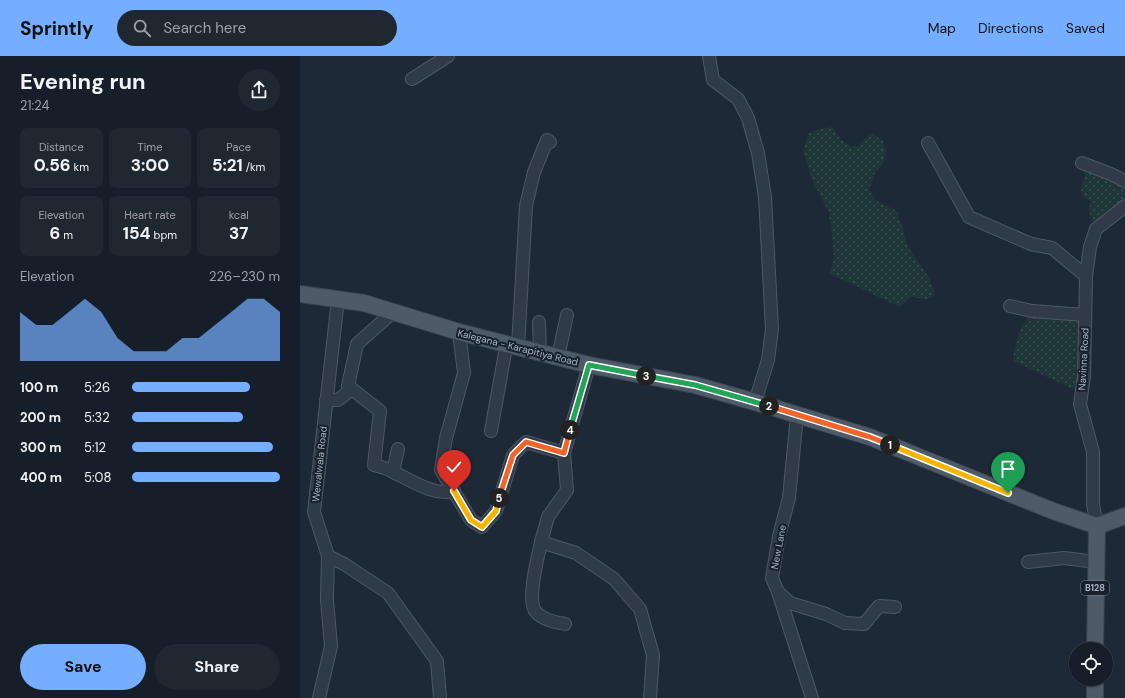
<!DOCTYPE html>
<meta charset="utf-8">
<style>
body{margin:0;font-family:"DM Sans",sans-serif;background:#1f2731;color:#f1f3f6;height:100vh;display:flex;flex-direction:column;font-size:15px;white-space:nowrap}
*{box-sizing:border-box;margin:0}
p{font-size:13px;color:#9ea2a8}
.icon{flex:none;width:22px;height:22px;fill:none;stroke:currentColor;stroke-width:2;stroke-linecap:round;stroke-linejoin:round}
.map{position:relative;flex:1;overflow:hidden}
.side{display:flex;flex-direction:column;background:#161f29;width:300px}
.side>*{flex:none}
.fabs{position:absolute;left:769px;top:586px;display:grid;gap:8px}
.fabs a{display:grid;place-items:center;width:44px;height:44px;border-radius:50%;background:#161f29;box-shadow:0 1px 3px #0004,0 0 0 1px #353d46;font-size:20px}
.pin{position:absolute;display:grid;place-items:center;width:34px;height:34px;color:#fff;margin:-41px -17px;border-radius:50% 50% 50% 0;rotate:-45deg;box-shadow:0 0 4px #0007}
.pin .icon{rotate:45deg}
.km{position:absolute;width:20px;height:20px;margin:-10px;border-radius:50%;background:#222;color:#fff;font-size:11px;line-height:20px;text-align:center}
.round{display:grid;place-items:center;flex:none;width:42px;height:42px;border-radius:21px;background:#1f2731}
.headline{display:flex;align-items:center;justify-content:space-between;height:68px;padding:0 20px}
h1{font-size:22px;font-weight:700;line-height:30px}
.figures{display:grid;grid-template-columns:repeat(3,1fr);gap:6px;height:68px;padding:4px 20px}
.figures div{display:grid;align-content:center;border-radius:8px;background:#1f2731;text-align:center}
.figures b{font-size:17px;font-weight:700}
.figures small{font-size:11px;font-weight:400}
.figures p{font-size:11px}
.chart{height:112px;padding:8px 20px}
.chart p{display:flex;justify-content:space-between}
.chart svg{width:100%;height:72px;margin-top:4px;fill:#75aeff;opacity:.7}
.primary-button{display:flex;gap:8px;margin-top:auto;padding:8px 20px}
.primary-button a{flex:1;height:46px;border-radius:24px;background:#75aeff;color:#111;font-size:16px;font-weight:700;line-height:46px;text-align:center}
.primary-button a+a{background:#1f2731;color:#f1f3f6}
ul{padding:0 20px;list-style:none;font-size:13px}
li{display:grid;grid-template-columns:64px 48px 1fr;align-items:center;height:30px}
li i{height:10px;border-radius:5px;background:#75aeff}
header{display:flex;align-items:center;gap:24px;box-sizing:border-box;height:56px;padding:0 20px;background:#75aeff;color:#111}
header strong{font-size:19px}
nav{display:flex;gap:22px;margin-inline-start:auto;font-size:14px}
.search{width:280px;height:36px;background:#1f2731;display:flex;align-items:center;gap:10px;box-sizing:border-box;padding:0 14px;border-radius:22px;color:#9ea2a8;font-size:15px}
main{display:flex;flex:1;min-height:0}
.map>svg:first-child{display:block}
.grass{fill:url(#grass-dots)}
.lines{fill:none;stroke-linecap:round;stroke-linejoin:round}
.minor-casing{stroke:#4e5865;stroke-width:14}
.major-casing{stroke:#3a4450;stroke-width:18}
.minor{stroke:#313b47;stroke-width:12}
.major{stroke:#4e5a68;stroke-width:16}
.split-1-casing{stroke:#fff;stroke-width:8}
.split-2-casing{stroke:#fff;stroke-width:8}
.split-3-casing{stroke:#fff;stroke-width:8}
.split-4-casing{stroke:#fff;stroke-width:8}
.split-5-casing{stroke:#fff;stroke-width:8}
.split-6-casing{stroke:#fff;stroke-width:8}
.split-1{stroke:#f5b400;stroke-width:5}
.split-2{stroke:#f0652b;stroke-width:5}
.split-3{stroke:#22a559;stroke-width:5}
.split-4{stroke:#22a559;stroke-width:5}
.split-5{stroke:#f0652b;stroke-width:5}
.split-6{stroke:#f5b400;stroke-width:5}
.labels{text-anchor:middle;stroke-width:4;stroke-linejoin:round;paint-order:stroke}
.shield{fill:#17202b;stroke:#7e8897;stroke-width:1}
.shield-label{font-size:9px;font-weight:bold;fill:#aab5c5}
.street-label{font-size:10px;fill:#aab5c5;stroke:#17202b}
</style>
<header>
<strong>Sprintly</strong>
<div class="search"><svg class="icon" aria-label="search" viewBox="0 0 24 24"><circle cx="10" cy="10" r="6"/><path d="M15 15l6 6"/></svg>Search here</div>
<nav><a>Map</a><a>Directions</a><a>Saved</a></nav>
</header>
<main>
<section class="side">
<div class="headline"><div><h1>Evening run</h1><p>21:24</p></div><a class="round"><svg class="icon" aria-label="share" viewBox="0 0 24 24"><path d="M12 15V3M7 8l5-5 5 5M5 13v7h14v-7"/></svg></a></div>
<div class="figures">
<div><p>Distance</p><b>0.56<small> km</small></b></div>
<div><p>Time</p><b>3:00</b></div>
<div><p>Pace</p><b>5:21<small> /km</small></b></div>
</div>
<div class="figures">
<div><p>Elevation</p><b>6<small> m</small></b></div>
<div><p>Heart rate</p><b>154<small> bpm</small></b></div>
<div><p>kcal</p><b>37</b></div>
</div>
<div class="chart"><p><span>Elevation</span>226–230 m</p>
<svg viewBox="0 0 160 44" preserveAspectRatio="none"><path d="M0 44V14L10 22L20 22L30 14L40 6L50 14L60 30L70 38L80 38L90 38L100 30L110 30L120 22L130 14L140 6L150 6L160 14V44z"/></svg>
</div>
<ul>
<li><b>100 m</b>5:26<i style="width:80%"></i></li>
<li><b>200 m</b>5:32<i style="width:75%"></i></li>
<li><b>300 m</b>5:12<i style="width:95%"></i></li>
<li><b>400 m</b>5:08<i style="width:100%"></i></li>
</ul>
<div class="primary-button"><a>Save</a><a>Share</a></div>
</section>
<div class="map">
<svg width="825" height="642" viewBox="0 0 825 642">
<defs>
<pattern id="grass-dots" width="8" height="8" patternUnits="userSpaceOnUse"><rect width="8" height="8" fill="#1f3638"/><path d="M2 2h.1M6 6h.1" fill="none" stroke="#3d5153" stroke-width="1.8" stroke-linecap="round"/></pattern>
</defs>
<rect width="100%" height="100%" fill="#1d2937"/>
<g class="grass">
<polygon points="533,71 541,84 552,91 558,90 566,81 573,78 583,85 586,94 584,106 575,117 569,133 575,144 597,155 603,173 608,191 630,223 635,239 626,243 610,241 600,251 530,218 534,202 531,168 528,154 513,127 503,95 508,78 519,73"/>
<path d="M 782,107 L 825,125 L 825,150 L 796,173 C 791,164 787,155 791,145 L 784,142 C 780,134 780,130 785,122 Z"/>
<path d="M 732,255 L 785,258 L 782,337 L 713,305 C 715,283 719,273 732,255 Z"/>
</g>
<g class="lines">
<g class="minor-casing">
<g id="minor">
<polyline points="409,0 413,24 438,43 448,62 458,97 465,141 472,273 468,304 455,346"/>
<polyline points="112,23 148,0"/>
<polyline points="628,87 669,161 731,188 752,192 786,220"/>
<polyline points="782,107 811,118 825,125"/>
<polyline points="710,250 732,255 785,259"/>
<path d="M 93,256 L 57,288 L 48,330 L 80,355 L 74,409 C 81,411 89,413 95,417 C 113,425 133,440 154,435"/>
<polyline points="239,266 240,297"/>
<polyline points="159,276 164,317 146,382 141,414 171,464 182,471 196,455 213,399 226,386 264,397 267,434 248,461 241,486 276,497 314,523 340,553 353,599 350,642"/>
<polyline points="218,291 226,150 234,116 247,84 250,86"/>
<polyline points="258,301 267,259"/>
<polyline points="26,344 38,344 52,333"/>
<polyline points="497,359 489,442 479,480 472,522 478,536 512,642"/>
<polyline points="191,375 205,297 212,289"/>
<polyline points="264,397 289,309"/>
<polyline points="93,416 98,393"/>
<polyline points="797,470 793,448 793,396 780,348 784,321 786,220 790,191 796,173 819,155 825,150"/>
<path d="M 241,486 C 238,501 226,545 236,556 C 243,564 255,566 265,568"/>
<polyline points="28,500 44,508 88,537 137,605 140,642"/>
<polyline points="728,506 764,502 796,506"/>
<polyline points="479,537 490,547 526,558 545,567 564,568 579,550 595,551"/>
<polyline points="19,642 31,590 27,544 28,500 14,456 38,243"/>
</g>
</g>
<g class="major-casing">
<g id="major">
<polyline points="0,238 64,247 159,276 289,309 395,329 455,346 570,381 753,455 797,470"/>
<polyline points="797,470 825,460"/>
<polyline points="795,593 797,470"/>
<polyline points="795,642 795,623"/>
</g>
</g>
<use href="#minor" class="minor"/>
<use href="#major" class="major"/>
</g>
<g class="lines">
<g class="split-1-casing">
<polyline id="split-1" points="590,389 708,437"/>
</g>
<g class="split-2-casing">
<polyline id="split-2" points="469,350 570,381 590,389"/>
</g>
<g class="split-3-casing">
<polyline id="split-3" points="346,320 395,329 469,350"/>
</g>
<g class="split-4-casing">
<polyline id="split-4" points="270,374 289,309 346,320"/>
</g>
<g class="split-5-casing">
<polyline id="split-5" points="199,442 213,399 226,386 264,397 270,374"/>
</g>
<g class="split-6-casing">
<polyline id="split-6" points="154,435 171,464 182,471 196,455 199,442"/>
</g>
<use href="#split-1" class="split-1"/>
<use href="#split-2" class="split-2"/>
<use href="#split-3" class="split-3"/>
<use href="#split-4" class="split-4"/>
<use href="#split-5" class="split-5"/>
<use href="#split-6" class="split-6"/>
</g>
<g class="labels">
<rect class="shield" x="781" y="525" width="28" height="14" rx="3"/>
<g class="shield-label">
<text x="795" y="535">B128</text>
</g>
<g class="street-label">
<text transform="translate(218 291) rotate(14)" y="4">Kalegana - Karapitiya Road</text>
<text transform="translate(783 303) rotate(-87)" y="4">Navinna Road</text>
<text transform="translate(19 408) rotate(-84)" y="4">Wewalwala Road</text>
<text transform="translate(478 491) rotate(-79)" y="4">New Lane</text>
</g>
</g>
</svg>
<div class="fabs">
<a><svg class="icon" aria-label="locate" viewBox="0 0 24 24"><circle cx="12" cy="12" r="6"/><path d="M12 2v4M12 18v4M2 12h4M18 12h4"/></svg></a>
</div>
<div class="pin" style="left:708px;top:437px;background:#1e9e55"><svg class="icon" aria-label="arrive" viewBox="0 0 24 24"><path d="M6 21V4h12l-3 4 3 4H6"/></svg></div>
<div class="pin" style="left:154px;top:435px;background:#d93025"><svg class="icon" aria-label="check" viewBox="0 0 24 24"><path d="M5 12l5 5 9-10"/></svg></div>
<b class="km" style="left:590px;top:389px">1</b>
<b class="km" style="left:469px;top:350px">2</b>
<b class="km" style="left:346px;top:320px">3</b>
<b class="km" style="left:270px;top:374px">4</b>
<b class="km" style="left:199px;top:442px">5</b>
</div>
</main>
